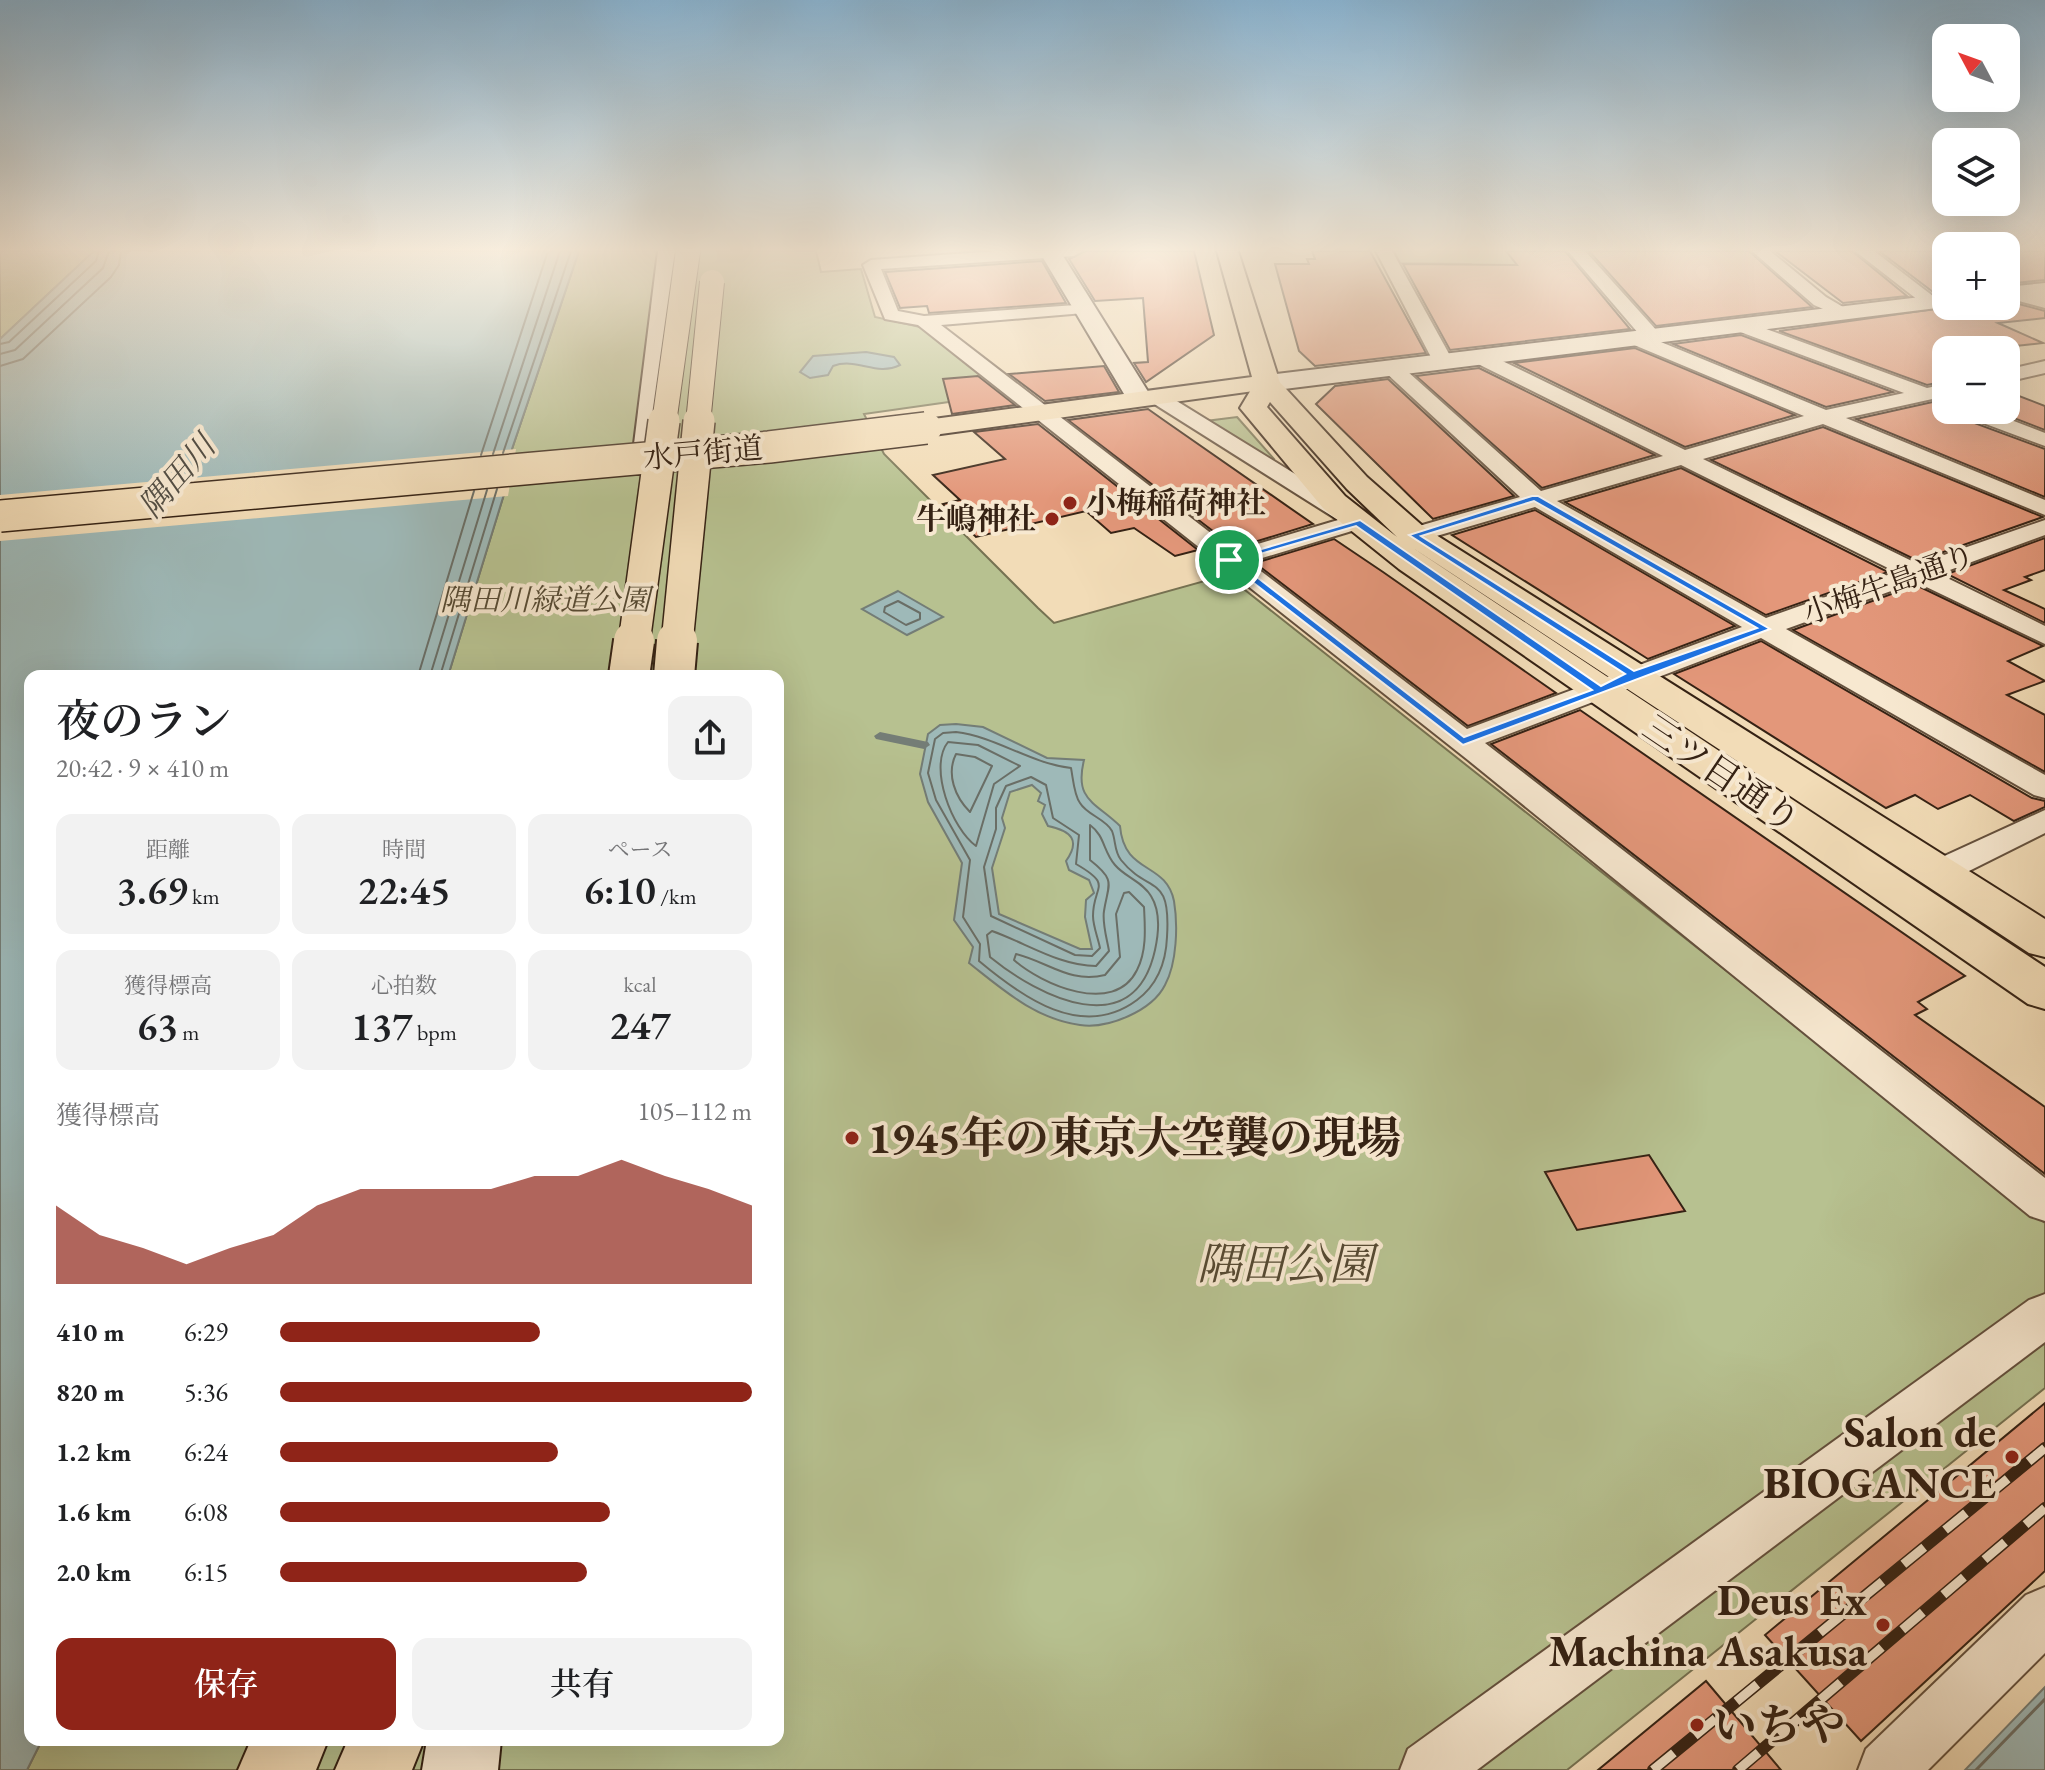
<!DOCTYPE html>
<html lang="ja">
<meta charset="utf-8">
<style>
body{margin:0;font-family:"EB Garamond","Noto Serif JP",serif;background:#f2f2f2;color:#202124;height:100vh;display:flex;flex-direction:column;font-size:30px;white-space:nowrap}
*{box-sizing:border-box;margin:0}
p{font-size:26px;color:#757577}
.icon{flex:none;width:44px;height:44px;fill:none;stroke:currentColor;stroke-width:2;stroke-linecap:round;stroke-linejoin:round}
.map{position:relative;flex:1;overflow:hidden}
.drawer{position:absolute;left:24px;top:670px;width:760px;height:1076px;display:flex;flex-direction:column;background:#fff;border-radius:16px;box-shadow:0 8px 32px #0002}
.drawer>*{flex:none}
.needle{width:52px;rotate:311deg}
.controls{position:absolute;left:1932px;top:24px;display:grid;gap:16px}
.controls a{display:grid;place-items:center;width:88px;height:88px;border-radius:16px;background:#fff;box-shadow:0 8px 32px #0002;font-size:40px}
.pin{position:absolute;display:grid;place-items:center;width:68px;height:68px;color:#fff;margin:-34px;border:4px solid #fff;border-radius:50%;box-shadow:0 2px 8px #0007}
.round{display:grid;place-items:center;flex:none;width:84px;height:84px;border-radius:16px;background:#f2f2f2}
.overview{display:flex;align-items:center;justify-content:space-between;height:136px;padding:0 32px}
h1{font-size:44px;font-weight:600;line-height:60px}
.metrics{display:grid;grid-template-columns:repeat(3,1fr);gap:12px;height:136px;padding:8px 32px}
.metrics div{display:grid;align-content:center;border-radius:16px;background:#f2f2f2;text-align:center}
.metrics b{font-size:40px;font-weight:600}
.metrics small{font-size:22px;font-weight:400}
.metrics p{font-size:22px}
.chart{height:224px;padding:16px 32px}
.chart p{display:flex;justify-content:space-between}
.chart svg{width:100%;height:144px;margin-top:8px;fill:#8f2418;opacity:.7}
.button{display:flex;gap:16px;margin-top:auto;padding:16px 32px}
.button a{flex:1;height:92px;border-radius:16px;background:#8f2418;color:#fff;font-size:32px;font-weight:600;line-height:92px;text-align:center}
.button a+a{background:#f2f2f2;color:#202124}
ul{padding:0 32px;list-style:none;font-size:26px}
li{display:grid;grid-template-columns:128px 96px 1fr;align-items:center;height:60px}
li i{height:20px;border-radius:10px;background:#8f2418}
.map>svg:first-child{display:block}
.green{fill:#b7c190;stroke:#767252;stroke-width:2}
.water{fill:#9eb9b8;stroke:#747d76;stroke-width:2;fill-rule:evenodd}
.pier{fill:#f2dcb7}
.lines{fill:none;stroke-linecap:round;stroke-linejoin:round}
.shore-far1{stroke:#6a6e66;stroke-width:2}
.shore{stroke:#6a6e66;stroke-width:3}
.stream{fill:#747d76;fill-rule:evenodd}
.building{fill:#e3977a;stroke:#352214;stroke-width:2}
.street-casing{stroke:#64503d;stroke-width:4}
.secondary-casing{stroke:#352214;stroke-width:4}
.primary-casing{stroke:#352214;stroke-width:4}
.highway-casing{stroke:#352214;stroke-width:4}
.street{fill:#f7e8d0;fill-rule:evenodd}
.secondary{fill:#f7e8d0;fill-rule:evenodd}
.primary{fill:#f2dcb7;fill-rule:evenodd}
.highway{fill:#f2dcb7;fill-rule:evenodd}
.rail-casing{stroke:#352214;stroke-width:12}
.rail{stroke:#f7e8d0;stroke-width:9;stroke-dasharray:27;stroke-linecap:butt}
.highway-bridge-far2-casing{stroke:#352214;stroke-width:26;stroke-linecap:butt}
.highway-bridge-far1-casing{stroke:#352214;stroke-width:34;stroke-linecap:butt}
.highway-bridge-casing{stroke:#352214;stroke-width:44;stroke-linecap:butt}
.highway-bridge-far2{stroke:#f2dcb7;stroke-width:24}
.highway-bridge-far1{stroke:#f2dcb7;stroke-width:31}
.highway-bridge{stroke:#f2dcb7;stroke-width:40}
.route{fill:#1a73e8;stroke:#fff;stroke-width:2;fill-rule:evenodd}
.poi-dot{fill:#8f2418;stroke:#f7e8d0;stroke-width:3}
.labels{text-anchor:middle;stroke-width:8;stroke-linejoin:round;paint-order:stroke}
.far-street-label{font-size:30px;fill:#352214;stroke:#f7e8d0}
.far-poi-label{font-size:30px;font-weight:bold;fill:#352214;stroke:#f7e8d0;text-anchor:start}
.far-park-label{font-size:30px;font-style:italic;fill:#564a33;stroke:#f7e8d0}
.far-water-label{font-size:32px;font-style:italic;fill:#544f45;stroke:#f7e8d0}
.street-label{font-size:36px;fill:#352214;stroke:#f7e8d0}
.near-poi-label{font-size:44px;font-weight:bold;fill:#352214;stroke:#f7e8d0;text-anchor:start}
.near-park-label{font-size:44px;font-style:italic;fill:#564a33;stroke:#f7e8d0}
</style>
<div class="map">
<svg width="2045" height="1770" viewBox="0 0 2045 1770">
<rect width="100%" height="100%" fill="#f2dcb7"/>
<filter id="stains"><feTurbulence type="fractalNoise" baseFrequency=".0025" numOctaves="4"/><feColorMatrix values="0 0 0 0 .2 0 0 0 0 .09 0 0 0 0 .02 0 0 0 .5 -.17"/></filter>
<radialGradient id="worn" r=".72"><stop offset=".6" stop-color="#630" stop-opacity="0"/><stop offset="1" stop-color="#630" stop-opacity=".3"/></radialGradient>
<g class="green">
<polygon points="0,251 94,251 0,339"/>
<polygon points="579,251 816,251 821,272 861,269 875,317 920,327 1005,394 864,414 884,454 1038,608 1054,623 1226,575 2045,1223 2045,1388 1567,1770 27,1770 42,1740 778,1740 778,676 448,676 505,491 512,449"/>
<polygon points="1394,251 1565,251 1585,275 1478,274 1471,264 1400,263"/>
<polygon points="1237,417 1274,459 1272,461 1206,421"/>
</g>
<g class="water">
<polygon points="94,251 579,251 512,449 505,491 448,676 30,676 30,1740 42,1740 27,1770 0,1770 0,339"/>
<path d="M 866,352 L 894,357 L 900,365 C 876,377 857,357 833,366 L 828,375 L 810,378 L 800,372 L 813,356 Z"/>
<polygon points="898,591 943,617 907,635 862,609"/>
<path d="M 956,724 L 983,727 L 1047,758 L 1084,760 C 1074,800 1095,802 1120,826 C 1124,875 1166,861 1174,901 C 1178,925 1177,963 1165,985 C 1152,1011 1108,1029 1080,1025 C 1035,1019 1002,989 969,963 L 973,947 L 954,920 L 962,863 L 928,802 L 920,774 L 928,734 L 940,725 ZM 1032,785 L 1041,793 L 1038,801 L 1045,805 L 1042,814 L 1048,826 C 1071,831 1081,840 1066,861 L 1069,870 L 1089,880 L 1094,893 L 1086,900 L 1085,917 L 1092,949 L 1080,949 L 999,914 L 992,868 L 1005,828 L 1002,818 L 1010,792 Z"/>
<polygon points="2045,1687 2045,1770 1965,1770"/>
</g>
<polygon class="pier" points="516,449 508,496 0,541 0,495"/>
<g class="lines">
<g class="shore-far1">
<polyline points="0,344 9,342 96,261 99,251"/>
<polyline points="0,354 15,350 103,268 109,251"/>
<polyline points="0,366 23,359 111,277 119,265 121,251"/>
<polyline points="503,453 571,251"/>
<polyline points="493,454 560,251"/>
<polyline points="481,455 548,251"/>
<polygon points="898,601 920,613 920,619 906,625 884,612 885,607"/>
<polyline points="418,676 474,491"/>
<polyline points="430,676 487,490"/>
<polyline points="440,676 497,489"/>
<path d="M 956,732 C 997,737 1029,763 1071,768 C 1073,778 1074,795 1080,803 C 1087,815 1106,819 1112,831 C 1116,841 1114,851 1121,860 C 1149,895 1171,872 1167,937 C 1166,962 1157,985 1137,1000 C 1082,1041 1022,997 979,961 L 980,944 L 963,917 L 970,860 L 936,800 L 928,773 L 935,739 L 943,733 Z"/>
<path d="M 948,742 L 978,745 L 1020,766 L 994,784 L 976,846 C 952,829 928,767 948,742 Z"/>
<path d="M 956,754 L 975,757 L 992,766 L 970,812 C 955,797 946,774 956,754 Z"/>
<path d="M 1031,777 L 1046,785 L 1053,818 L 1079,835 L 1076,864 C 1114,886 1093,885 1093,916 C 1093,926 1098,938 1100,948 L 1092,956 L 1075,955 L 991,916 L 984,867 L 996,829 L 996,808 L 1006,786 Z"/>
<path d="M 1090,825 C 1105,836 1103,851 1115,865 C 1125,877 1143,882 1151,896 C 1161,912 1159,932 1155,950 C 1134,1045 1039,997 990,957 L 987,935 L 992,931 C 1026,943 1060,966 1096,966 L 1109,951 C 1107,939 1102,923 1104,911 C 1108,884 1117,881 1090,860 Z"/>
<path d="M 1129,892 L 1144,907 C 1145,927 1147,951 1137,970 C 1114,1017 1041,984 1014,960 L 1016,954 C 1048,962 1071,984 1105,975 L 1120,957 L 1116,914 L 1124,893 Z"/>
</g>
<polyline class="shore" points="1976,1770 2045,1699"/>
<polygon class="stream" points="880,732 928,742 930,745 924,749 876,739 874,736"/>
</g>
<g class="building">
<polygon points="1085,251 1194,251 1214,335 1146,382 1134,363 1148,362 1143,298 1095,301 1069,259"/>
<polygon points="1312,251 1370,251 1426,353 1315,366 1299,351 1275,264 1309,264 1307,259 1315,259"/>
<polygon points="1506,251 1565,251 1630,329 1450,350 1403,264 1517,265"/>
<polygon points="1589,251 1749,251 1812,307 1656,326"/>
<polygon points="1775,251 1852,251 1907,296 1843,303"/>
<polygon points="1879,251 1946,251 1946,291 1933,292"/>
<polygon points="2006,251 2045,251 2045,280 2006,284"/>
<polygon points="1042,261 1066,303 929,313 927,306 900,308 885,272"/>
<polygon points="2015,303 2045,311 2045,318 1998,323 2043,343 1997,348 2001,350 1946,350 1946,381 1927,385 1779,331 1956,306"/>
<polygon points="1741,335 1893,392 1826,407 1673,344"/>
<polygon points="1635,348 1795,415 1685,447 1514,363"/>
<polygon points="1104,366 1119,392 1045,401 1009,374"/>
<polygon points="1479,368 1655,455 1542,488 1416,376"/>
<polygon points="978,376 1015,405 952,414 943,379"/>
<polygon points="1388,379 1514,496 1433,519 1316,404 1335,386"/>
<polygon points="2006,391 2045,406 2045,430 1993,410 2006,410"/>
<polygon points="1946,399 1946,410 1953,410 1958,417 2045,449 2045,497 1856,419"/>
<polygon points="1148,409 1165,421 1313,524 1235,548 1068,420"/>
<polygon points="1038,424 1198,550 1175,556 1134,528 1111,533 1086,511 976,537 943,504 960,500 933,475 1005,459 974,432"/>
<polygon points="1823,427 2043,517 1918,561 1711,460"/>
<polygon points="1681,468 1888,572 1766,615 1565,502"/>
<polygon points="1535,510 1735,626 1648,659 1452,535"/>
<polygon points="2045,538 2045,570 2025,577 2031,580 2004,590 2045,609 2045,623 1947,574"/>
<polygon points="1334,539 1383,572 1556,693 1468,726 1255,563"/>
<polygon points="1916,585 2043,646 2008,661 2045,681 2007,695 2045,715 2045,772 1793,630"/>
<polygon points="1761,641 2032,798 2045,801 2045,807 2014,821 1970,795 1938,809 1915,795 1886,808 1674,674"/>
<polygon points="1580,710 1965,976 1918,1002 1927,1009 1915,1015 2045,1107 2045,1174 1491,744"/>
<polygon points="1649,1155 1685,1211 1577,1230 1545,1172"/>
<polygon points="2045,1403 2045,1571 1861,1741 1765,1635"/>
<polygon points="1706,1681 1781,1770 1598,1770"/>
</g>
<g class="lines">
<g class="street-casing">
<g id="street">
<path d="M 998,251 L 1082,251 L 1074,256 L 881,269 L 898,311 L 924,316 L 1090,304 L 1090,312 L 1084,313 L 941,325 L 1234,551 L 1338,520 L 1148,400 L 1145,396 L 1148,392 L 1162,392 L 1365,517 L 1369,522 L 1365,527 L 1249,562 L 1467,729 L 1742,627 L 1535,507 L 1423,540 L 1405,540 L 1402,535 L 1405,530 L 1520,497 L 1384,371 L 1381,367 L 1384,363 L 1398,363 L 1541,491 L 1663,456 L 1472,361 L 1469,357 L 1472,353 L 1486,353 L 1685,450 L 1804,416 L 1627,342 L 1627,334 L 1639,334 L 1568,251 L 1585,251 L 1658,332 L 1660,336 L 1656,340 L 1826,410 L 1904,393 L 1735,330 L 1735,322 L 1747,322 L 1927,388 L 1946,384 L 1946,396 L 1846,418 L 2045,500 L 2045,515 L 1823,424 L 1703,459 L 1918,564 L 2045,520 L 2045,535 L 1939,574 L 2045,626 L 2045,644 L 1916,582 L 1786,629 L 2045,775 L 2045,798 L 2034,795 L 1761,638 L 1485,743 L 2045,1178 L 2045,1221 L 2030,1216 L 1468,760 L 918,325 L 885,319 L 863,265 L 871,260 ZM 1681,465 L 1896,572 L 1766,618 L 1557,501 Z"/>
<polygon points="1376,251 1392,251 1453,361 1450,365 1436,365 1433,361"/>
<polygon points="1752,251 1770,251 1826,297 1855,314 1846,319 1814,305"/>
<polygon points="1855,251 1874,251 1942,303 1933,308 1927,307"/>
<polygon points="2013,289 2045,297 2045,308 2007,298 2006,291"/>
<polygon points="2045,361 2045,373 2006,382 2006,370"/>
<polygon points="1956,410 1985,410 2045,433 2045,446 1959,414"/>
<polygon points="2045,810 2045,833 1951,880 1939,883 1927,880 1922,872 1927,864"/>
<polygon points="2045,1294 2045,1342 1477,1770 1400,1770 1408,1749 2029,1300"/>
<polygon points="2045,1587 2045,1653 1928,1770 1858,1770 1866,1749 2026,1595"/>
</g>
</g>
<g class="secondary-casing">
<g id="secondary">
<polygon points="658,251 679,251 659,468 655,474 635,474 631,468"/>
<polygon points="1039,251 1060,251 1152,398 1148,404 1130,404"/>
<polygon points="2045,283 2045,297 2006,301 2006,287"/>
<polygon points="1946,294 1946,306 1953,306 1267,391 1254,383 1267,375"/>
<polygon points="427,1740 501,1740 498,1770 422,1770"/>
</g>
</g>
<g class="primary-casing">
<path id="primary" d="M 1267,375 L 1276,378 L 1367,477 L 1425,528 L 2045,919 L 2045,957 L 2029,953 L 1410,546 L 2045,967 L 2045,1009 L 2028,1004 L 1399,569 L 1323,508 L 1240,408 L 1258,378 ZM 1270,402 L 1347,489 L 1397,537 L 1345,496 L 1267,407 Z"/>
</g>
<g class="highway-casing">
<g id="highway">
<polygon points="1217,251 1238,251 1280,383 1276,388 926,436 916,434 912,428 916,422 926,420 1252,377"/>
<polygon points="251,1740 328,1740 316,1770 238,1770"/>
<polygon points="348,1740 424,1740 412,1770 335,1770"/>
</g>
</g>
<use href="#street" class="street"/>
<use href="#secondary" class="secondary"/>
<use href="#primary" class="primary"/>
<use href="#highway" class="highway"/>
<g class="rail-casing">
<g id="rail">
<polyline points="1653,1770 2045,1448"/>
<polyline points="1738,1770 2045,1508"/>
</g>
</g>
<use href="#rail" class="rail"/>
<g class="highway-bridge-far2-casing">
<g id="highway-bridge-far2">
<polyline points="664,423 688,251"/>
<polyline points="698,423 712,282"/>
</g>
</g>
<g class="highway-bridge-far1-casing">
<g id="highway-bridge-far1">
<polyline points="0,516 769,447 926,428"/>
<polyline points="634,643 664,421"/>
<polyline points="677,643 699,421"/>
</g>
</g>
<g class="highway-bridge-casing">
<g id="highway-bridge">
<polyline points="629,676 634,641"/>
<polyline points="674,676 677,641"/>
</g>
</g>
<use href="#highway-bridge-far2" class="highway-bridge-far2"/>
<use href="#highway-bridge-far1" class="highway-bridge-far1"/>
<use href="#highway-bridge" class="highway-bridge"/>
</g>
<linearGradient id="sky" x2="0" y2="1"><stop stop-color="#8ab6d5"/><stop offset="0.5" stop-color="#f9efdf"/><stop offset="1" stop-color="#f9efdf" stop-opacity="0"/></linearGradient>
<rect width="2045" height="499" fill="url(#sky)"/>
<path class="route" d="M 1532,496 L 1538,496 L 1770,629 L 1463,745 L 1224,560 L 1360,520 L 1601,686 L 1625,674 L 1409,535 ZM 1534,501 L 1757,628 L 1634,671 L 1421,536 ZM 1356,526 L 1592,690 L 1464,737 L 1236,561 Z"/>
<g class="poi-dot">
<circle cx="1070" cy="503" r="8"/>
<circle cx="1052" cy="519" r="8"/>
<circle cx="852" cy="1138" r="8"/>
<circle cx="2012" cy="1457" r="8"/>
<circle cx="1883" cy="1625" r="8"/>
<circle cx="1697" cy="1725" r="8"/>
</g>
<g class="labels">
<g class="far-street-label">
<text transform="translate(703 453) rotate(-5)" y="10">水戸街道</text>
<text transform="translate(1889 584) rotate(-20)" y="10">小梅牛島通り</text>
</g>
<g class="far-poi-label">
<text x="1086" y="513">小梅稲荷神社</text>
<text x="1036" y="529" text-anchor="end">牛嶋神社</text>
</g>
<g class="far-park-label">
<text x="545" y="610">隅田川緑道公園</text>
</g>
<g class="far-water-label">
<text transform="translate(177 476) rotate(-49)" y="11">隅田川</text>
</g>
<g class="street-label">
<text transform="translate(1722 773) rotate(34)" y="13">三ツ目通り</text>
</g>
<g class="near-poi-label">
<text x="868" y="1153">1945年の東京大空襲の現場</text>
<text x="1996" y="1447" text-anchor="end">Salon de<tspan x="1996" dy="51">BIOGANCE</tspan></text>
<text x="1867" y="1615" text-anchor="end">Deus Ex<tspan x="1867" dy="51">Machina Asakusa</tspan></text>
<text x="1713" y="1740">いちや</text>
</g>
<g class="near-park-label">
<text x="1285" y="1279">隅田公園</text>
</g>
</g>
<rect width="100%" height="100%" filter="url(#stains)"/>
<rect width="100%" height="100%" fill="url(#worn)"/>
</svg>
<div class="controls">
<a><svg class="needle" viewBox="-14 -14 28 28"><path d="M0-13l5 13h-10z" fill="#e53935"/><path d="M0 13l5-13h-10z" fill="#757577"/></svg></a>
<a><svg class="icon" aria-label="layers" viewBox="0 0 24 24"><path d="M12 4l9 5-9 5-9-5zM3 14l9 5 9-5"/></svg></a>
<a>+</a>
<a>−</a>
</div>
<div class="pin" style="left:1229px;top:560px;background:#1e9e55"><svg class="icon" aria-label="arrive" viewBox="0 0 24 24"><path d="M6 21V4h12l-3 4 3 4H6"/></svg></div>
<section class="drawer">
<div class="overview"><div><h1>夜のラン</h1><p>20:42 · 9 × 410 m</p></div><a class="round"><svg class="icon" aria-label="share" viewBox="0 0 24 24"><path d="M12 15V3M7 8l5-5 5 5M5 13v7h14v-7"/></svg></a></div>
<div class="metrics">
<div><p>距離</p><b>3.69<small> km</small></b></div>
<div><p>時間</p><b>22:45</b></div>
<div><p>ペース</p><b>6:10<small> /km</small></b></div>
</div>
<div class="metrics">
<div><p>獲得標高</p><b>63<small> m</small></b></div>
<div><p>心拍数</p><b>137<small> bpm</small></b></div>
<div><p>kcal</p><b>247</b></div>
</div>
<div class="chart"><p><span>獲得標高</span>105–112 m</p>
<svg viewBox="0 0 160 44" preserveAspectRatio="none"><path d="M0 44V20L10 29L20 33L30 38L40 33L50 29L60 20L70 15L80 15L90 15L100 15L110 11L120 11L130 6L140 11L150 15L160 20V44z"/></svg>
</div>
<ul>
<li><b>410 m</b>6:29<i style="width:55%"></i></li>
<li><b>820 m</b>5:36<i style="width:100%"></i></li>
<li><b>1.2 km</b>6:24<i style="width:59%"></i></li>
<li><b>1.6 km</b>6:08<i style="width:70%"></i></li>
<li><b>2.0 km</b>6:15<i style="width:65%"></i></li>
</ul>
<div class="button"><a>保存</a><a>共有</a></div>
</section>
</div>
